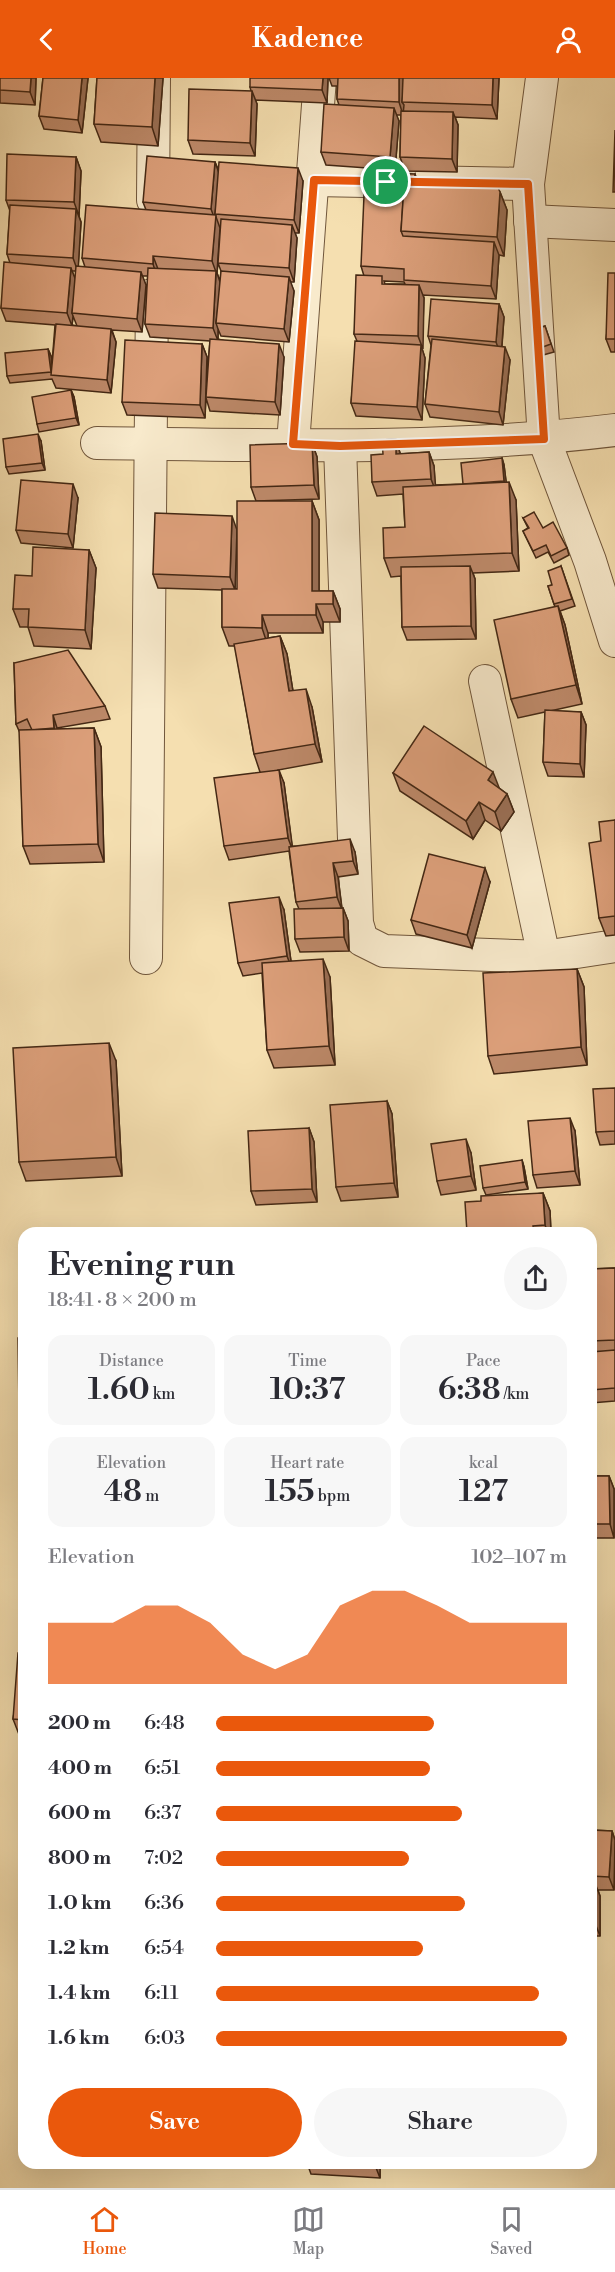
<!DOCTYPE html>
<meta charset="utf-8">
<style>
body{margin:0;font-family:"Libre Bodoni",serif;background:#f7f7f7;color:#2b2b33;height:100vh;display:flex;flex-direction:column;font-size:22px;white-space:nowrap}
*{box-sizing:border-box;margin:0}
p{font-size:20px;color:#7c7c81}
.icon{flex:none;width:33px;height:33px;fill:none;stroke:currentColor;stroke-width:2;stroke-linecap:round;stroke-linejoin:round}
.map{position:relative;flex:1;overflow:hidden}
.side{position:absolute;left:18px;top:1149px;width:579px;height:942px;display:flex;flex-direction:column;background:#fff;border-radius:18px;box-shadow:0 6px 24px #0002}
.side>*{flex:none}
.pin{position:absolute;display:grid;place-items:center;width:51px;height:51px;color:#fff;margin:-26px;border:3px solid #fff;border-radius:50%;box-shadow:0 2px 6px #0007}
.round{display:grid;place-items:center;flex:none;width:63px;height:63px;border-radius:32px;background:#f7f7f7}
.head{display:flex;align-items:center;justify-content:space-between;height:102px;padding:0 30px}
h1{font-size:33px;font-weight:600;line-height:45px}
.metrics{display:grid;grid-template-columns:repeat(3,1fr);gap:9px;height:102px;padding:6px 30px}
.metrics div{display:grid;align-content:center;border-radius:15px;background:#f7f7f7;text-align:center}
.metrics b{font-size:30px;font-weight:600}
.metrics small{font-size:16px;font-weight:400}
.metrics p{font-size:16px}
.chart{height:168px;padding:12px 30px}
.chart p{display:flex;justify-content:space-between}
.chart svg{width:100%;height:108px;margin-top:6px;fill:#ea580c;opacity:.7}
.button{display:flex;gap:12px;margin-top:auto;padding:12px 30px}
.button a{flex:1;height:69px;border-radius:36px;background:#ea580c;color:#fff;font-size:24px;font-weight:600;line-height:69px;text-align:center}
.button a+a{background:#f7f7f7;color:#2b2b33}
ul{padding:0 30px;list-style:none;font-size:20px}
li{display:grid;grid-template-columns:96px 72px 1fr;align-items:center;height:45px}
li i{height:15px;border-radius:8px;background:#ea580c}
header{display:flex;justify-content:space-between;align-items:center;height:78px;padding:0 30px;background:#ea580c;color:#fff;font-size:27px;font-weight:600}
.dock{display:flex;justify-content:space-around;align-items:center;height:84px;border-top:2px solid #e1e1e2;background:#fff;font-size:16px;color:#7c7c81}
.dock a{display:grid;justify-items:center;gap:3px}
.dock .on{color:#ea580c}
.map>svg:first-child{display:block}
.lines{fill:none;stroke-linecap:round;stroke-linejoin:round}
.street-casing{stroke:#70563b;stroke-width:34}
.street{stroke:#f8eacc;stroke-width:32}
.wall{fill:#bd8969;stroke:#442814;stroke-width:1.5;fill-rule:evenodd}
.shaded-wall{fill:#9a6f55;stroke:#442814;stroke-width:1.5}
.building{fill:#dc9f7a;stroke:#442814;stroke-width:1.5}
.route-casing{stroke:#fff;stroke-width:12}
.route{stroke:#ea580c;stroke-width:8}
</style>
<header><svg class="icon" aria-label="back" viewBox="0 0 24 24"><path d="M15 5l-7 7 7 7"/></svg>Kadence<svg class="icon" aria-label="person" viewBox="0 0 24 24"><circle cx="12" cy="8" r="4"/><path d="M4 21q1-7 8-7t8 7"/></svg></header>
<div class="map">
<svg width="615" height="2110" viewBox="0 0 615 2110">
<rect width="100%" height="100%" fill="#f5dfb0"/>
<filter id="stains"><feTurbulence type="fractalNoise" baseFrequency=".00333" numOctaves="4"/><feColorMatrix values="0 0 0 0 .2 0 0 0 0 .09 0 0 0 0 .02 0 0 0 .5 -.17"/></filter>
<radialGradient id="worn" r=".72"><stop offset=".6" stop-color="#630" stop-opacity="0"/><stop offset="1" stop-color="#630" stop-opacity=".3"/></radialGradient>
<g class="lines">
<g class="street-casing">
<g id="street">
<polyline points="542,0 528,106 544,361 590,483 615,563"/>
<polyline points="314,102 528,106"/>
<polyline points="153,122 154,0"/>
<polyline points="530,143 615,147"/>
<path d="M 97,365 C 269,367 444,373 615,352"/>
<polyline points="293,366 320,0"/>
<polyline points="340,368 357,845 362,862 384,873 544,879 615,868"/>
<polyline points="485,603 544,879"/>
<polyline points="146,880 152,217"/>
</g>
</g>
<use href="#street" class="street"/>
</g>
<g class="wall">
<polygon points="0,0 36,0 35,27 0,25"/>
<polygon points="43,0 88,0 82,55 44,51 39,38"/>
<polygon points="97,0 163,0 158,68 101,64 94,46"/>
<polygon points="328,0 327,25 255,22 257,26 255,78 193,76 188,62 251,13 250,9"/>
<polygon points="329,0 499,0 497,41 455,39 458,47 457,94 405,93 400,79 401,37 396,37 399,43 395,92 326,87 321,74 339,27 337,21 337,8 332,8"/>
<path d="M 76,79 L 81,93 L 79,138 L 81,144 L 78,189 L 85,189 L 82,180 L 146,132 L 143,124 L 215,84 L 219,93 L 303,103 L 299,155 L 295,155 L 297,160 L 294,204 L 290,204 L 294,213 L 289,264 L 221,258 L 218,251 L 218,261 L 284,279 L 280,337 L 210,333 L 206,320 L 205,340 L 127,337 L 122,324 L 202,266 L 207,279 L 206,312 L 210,263 L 150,259 L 145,246 L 148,198 L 142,198 L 146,207 L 142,254 L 112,252 L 116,264 L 111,315 L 56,310 L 52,301 L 10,305 L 7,298 L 48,271 L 51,278 L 52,286 L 55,247 L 6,243 L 1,230 L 10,185 L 7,176 L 10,133 L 6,122 ZM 218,185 L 221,193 L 220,203 L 217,195 ZM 72,193 L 76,193 L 75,201 ZM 73,238 L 77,248 L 72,247 Z"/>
<path d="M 415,96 L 418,107 L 500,114 L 507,132 L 504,178 L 499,177 L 496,221 L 423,217 L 424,220 L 422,271 L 425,280 L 422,342 L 356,338 L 351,325 L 357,263 L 354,256 L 364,198 L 361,188 ZM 384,203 L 404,204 L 405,206 L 385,206 Z"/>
<polygon points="615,195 615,274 611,274 606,261"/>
<polygon points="499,226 504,239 502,268 510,282 503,347 430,339 425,326 431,267 428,258"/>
<polygon points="545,248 554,274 543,277 534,252"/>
<polygon points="71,312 74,319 79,347 39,354 37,346"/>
<polygon points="41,363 45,392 9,396 6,389"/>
<polygon points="312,365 317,379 319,421 256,423 251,409"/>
<polygon points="429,374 434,388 435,407 463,406 502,380 504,387 506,404 516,422 519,493 473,495 475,501 476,561 407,562 402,549 401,498 391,499 384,480 405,449 403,416 377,418 372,404 400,375 400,376"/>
<polygon points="78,420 73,470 21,465 16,452"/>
<polygon points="312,423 319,442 319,513 333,513 340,531 340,544 323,544 323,555 268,555 268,560 280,558 287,576 293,613 312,629 322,684 278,692 284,705 292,768 355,774 358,796 338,799 342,830 343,830 348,843 349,873 300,874 295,861 299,831 296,824 289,773 229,782 224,768 260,694 254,676 235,568 229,568 222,549 222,512 158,510 153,496 237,452 235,511 237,511"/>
<polygon points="523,440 543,450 567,470 569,477 554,485 548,474 536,480 523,453 528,450"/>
<polygon points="89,472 96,490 91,571 34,568 28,549 20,549 13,531 32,498"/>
<polygon points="561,488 575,528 560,533 565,547 582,626 550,633 581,634 586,647 584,699 548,698 543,684 545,634 518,640 511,621 555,529 548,508 552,507"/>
<polygon points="14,585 105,628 110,641 57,650 58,651 94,650 101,669 104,784 30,786 23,768 20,655 16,646"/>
<polygon points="393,695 499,710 507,716 514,734 501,753 485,742 473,761 400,713"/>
<polygon points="615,742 615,857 606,858 599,840 601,763"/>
<polygon points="490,804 472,870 416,856 411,842"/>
<polygon points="284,832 291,883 330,899 335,987 274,990 267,972 262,895 243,898 238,885"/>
<polygon points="577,891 584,909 587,987 494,996 488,978"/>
<polygon points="116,983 122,1098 26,1103 19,1084"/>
<polygon points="615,1010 615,1066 600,1067 596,1054"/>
<polygon points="387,1023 392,1036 398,1119 341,1123 336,1109"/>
<polygon points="309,1050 314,1064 317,1124 256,1127 251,1113"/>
<polygon points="575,1053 580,1107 537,1110 533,1097"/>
<polygon points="471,1075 476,1112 441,1117 437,1103"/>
<polygon points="522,1082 524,1089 528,1111 486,1117 483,1110"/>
<polygon points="543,1115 550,1133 551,1155 467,1155 481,1123"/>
<polygon points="615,1190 615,1323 591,1325 591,1191"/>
<polygon points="24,1260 24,1345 19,1332"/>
<polygon points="591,1398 609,1398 614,1411 614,1460 591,1460"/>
<polygon points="24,1575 24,1659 20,1659 13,1641"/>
<polygon points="591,1752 612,1753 615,1762 614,1812 598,1812 600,1818 600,1858 591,1858"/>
<polygon points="307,2085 380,2085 380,2100 311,2096"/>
</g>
<g class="shaded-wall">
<polygon points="31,0 36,0 35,27 30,14"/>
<polygon points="82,0 88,0 82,55 78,42"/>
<polygon points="155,0 163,0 158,68 152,49"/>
<polygon points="323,0 328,0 327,25 322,12"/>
<polygon points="399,0 405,0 402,24 404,27 403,37 399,24"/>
<polygon points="493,0 499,0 497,41 492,27"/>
<polygon points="252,13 257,26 255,78 250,65"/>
<polygon points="394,30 399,43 395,92 390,79"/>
<polygon points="453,34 458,47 457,94 452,81"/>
<polygon points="76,79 81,93 79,138 74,124"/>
<polygon points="215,84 220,98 215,136 220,150 217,195 221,207 216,245 218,251 218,263 213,250 216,194 212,183 215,142 211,131"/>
<polygon points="298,90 303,103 299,155 294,142"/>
<polygon points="415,96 419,110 414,112"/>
<polygon points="500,114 507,132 504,178 497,159"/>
<polygon points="76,131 81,144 78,194 73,180"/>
<polygon points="292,147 297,160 294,204 289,190"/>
<polygon points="494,164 499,177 496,221 491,208"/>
<polygon points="153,178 158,191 157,199 153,186"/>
<polygon points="71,190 76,203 72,235 73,238 72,248 67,235"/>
<polygon points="141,194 146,207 142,254 137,241"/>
<polygon points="289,199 294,213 289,264 284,251"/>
<polygon points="419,207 424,220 423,271 418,258"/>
<polygon points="499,226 504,239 501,278 496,264"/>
<polygon points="111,251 116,264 111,315 107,302"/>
<polygon points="202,266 207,279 205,340 200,327"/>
<polygon points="279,266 284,279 280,337 275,324"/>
<polygon points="421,267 425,280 422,342 417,329"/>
<polygon points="505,269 510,282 503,347 499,334"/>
<polygon points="48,271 51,278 53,297 51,294"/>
<polygon points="71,312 74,319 79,347 76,340"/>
<polygon points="38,356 41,363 45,392 42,385"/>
<polygon points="396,361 400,375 401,390 396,376"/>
<polygon points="312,365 317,379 319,421 314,407"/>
<polygon points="429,374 434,388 436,414 431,401"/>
<polygon points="502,380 504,387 507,410 504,403"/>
<polygon points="509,404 516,422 519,493 512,475"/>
<polygon points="73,406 78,420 73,470 68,456"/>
<polygon points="312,423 319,442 319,526 312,513"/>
<polygon points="232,438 237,452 235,512 230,499"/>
<polygon points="89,472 96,490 91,571 85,552"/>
<polygon points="470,488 475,501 476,561 471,548"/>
<polygon points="333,513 340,531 340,544 333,526"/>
<polygon points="316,526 323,544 323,555 316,537"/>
<polygon points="558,528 565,547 582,626 576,607"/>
<polygon points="262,537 268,555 268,568 262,550"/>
<polygon points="280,558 287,576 296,632 289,613"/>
<polygon points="306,611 312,629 322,684 315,666"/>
<polygon points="581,634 586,647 584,699 580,686"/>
<polygon points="53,637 57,650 59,663 54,650"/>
<polygon points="94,650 101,669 104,784 98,766"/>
<polygon points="279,692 284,705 293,773 288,760"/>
<polygon points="493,694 500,712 488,702"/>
<polygon points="507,716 514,734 501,753 495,734"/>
<polygon points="479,724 485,742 473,761 466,743"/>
<polygon points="350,761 355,774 358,796 353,783"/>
<polygon points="333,785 338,799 342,832 337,819"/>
<polygon points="485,790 490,804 472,870 467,857"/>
<polygon points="279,819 284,832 292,891 287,878"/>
<polygon points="343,830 348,843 349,873 344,859"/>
<polygon points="323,881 330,899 335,987 329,968"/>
<polygon points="577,891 584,909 587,987 581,969"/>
<polygon points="109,965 116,983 122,1098 116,1079"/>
<polygon points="387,1023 392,1036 398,1119 394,1105"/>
<polygon points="570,1040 575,1053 580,1107 575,1093"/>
<polygon points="309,1050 314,1064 317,1124 312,1111"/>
<polygon points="466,1061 471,1075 476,1112 471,1098"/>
<polygon points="522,1082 524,1089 528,1111 525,1104"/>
<polygon points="543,1115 550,1133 551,1155 548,1155 545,1147"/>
<polygon points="609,1398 614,1411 614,1460 610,1446"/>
<polygon points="591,1674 593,1679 591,1694"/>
<polygon points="612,1753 615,1762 614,1812 609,1799"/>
<polygon points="595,1805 600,1818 600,1858 595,1845"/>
<polygon points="375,2085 380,2085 380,2100 375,2087"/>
</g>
<g class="building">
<polygon points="0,0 31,0 30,14 0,12"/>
<polygon points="43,0 82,0 78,42 39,38"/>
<polygon points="97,0 155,0 152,49 94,46"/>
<polygon points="250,0 323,0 322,12 250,9"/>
<polygon points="338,0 399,0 399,24 337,21"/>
<polygon points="403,0 493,0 492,27 402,24"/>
<polygon points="189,11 252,13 250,65 188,62"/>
<polygon points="324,26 394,30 390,79 321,74"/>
<polygon points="401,33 453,34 452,81 400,79"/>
<polygon points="615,52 615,114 613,114"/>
<polygon points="7,76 76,79 74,124 6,122"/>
<polygon points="147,78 215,84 211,131 143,124"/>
<polygon points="219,84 298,90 294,142 215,136"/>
<polygon points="365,94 415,96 414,107 404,108 401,153 403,158 494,164 491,208 404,202 404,191 361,188"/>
<polygon points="494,101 500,114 497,159 401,153 404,108"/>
<polygon points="10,127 76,131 73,180 7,176"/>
<polygon points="86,127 216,137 212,183 153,178 153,186 82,180"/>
<polygon points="221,141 292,147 289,190 218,185"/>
<polygon points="4,184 71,190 67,235 1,230"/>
<polygon points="76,188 141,194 137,241 72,235"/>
<polygon points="148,190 216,193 213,250 145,246"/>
<polygon points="221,193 289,199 284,251 216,245"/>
<polygon points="608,195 615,195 615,261 606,261"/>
<polygon points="356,197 382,198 382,206 419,207 418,258 354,256"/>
<polygon points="431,221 499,226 496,264 428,258"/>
<polygon points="56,246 111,251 107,302 51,297"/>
<polygon points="545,248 551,266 540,270 534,252"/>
<polygon points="210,261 279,266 275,324 206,319"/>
<polygon points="432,261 505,269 499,334 425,326"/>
<polygon points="125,262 202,266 200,327 122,324"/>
<polygon points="355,263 421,267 417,329 351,325"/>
<polygon points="48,271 51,294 7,298 5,275"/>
<polygon points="71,312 76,340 37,346 32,319"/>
<polygon points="38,356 42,385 6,389 3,361"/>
<polygon points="396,361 396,376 429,374 431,401 372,404 371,377 383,376 382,362"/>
<polygon points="312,365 314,407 251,409 250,367"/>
<polygon points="502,380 504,403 463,406 461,385"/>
<polygon points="21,402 73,406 68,456 16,452"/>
<polygon points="509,404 512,475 384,480 383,450 405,449 403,409"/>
<polygon points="237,423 312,423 312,513 333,513 333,526 316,526 316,537 262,537 262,550 222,549 222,511 237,511"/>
<polygon points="534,434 543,450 553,444 567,470 551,478 546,467 533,473 523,453 529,450 523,440"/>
<polygon points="155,435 232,438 230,499 153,496"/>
<polygon points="33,469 89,472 85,552 28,549 29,531 13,531 15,497 32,498"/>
<polygon points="470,488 471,548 402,549 401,489"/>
<polygon points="561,488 572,521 554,526 548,508 552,507 548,493"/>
<polygon points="558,528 576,607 511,621 494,542"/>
<polygon points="280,558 289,613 306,611 315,666 254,676 234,566"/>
<polygon points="68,572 105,628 53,637 54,650 32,652 27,641 16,646 14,585"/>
<polygon points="545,632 581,634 580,686 543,684"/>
<polygon points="424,648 493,694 488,702 507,716 495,734 479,724 466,743 393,695"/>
<polygon points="94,650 98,766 23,768 19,652"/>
<polygon points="279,692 288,760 224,768 214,700"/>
<polygon points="615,742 615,838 599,840 589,765 601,763 599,744"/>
<polygon points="350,761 353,783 333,785 337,819 296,824 289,769"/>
<polygon points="429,776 485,790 467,857 411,842"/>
<polygon points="279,819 287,878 238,885 229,825"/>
<polygon points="343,830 344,859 295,861 294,831"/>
<polygon points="323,881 329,968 267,972 262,885"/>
<polygon points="577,891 581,969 488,978 483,895"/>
<polygon points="109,965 116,1079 19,1084 13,970"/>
<polygon points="615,1010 615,1053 596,1054 593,1011"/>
<polygon points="387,1023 394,1105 336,1109 330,1027"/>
<polygon points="570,1040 575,1093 533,1097 528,1043"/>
<polygon points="309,1050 312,1111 251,1113 248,1053"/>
<polygon points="466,1061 471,1098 437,1103 431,1066"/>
<polygon points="522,1082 525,1104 483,1110 480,1088"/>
<polygon points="543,1115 545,1147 533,1148 534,1155 467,1155 465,1124 481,1123 481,1118"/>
<polygon points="615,1190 615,1262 591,1263 591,1191"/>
<polygon points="18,1260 24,1260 24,1332 19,1332"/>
<polygon points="615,1272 615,1310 591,1312 591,1274"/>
<polygon points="591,1398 609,1398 610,1446 591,1446"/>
<polygon points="18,1575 24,1575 24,1642 13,1641"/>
<polygon points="591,1752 612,1753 609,1799 591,1798"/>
<polygon points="591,1804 595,1805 595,1845 591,1844"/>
<polygon points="24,1916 24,1954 23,1954"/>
<polygon points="343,2085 375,2085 375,2087"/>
</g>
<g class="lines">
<g class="route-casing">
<polygon id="route" points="314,102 528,106 544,361 340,368 293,366"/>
</g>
<use href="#route" class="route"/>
</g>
<rect width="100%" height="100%" filter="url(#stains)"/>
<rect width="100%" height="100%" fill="url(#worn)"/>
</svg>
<div class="pin" style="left:386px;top:104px;background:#1e9e55"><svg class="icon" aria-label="arrive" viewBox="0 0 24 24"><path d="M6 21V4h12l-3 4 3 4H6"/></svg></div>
<section class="side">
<div class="head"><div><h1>Evening run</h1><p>18:41 · 8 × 200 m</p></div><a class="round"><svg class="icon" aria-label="share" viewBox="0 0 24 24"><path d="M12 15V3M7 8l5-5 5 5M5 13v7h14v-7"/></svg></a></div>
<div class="metrics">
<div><p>Distance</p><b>1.60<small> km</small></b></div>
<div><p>Time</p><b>10:37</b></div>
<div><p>Pace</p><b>6:38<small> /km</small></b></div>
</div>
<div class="metrics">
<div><p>Elevation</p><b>48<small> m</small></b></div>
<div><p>Heart rate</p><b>155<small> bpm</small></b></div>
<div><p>kcal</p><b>127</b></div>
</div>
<div class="chart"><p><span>Elevation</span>102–107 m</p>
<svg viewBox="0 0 160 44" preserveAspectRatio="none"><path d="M0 44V19L10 19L20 19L30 12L40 12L50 19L60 32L70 38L80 32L90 12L100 6L110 6L120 12L130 19L140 19L150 19L160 19V44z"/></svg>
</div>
<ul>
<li><b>200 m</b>6:48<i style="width:62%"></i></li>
<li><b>400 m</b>6:51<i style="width:61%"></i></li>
<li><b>600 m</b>6:37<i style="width:70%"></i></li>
<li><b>800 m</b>7:02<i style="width:55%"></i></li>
<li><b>1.0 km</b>6:36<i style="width:71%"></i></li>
<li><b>1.2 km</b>6:54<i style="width:59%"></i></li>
<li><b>1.4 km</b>6:11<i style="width:92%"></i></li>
<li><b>1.6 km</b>6:03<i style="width:100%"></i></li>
</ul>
<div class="button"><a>Save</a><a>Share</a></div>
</section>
</div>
<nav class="dock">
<a class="on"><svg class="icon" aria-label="home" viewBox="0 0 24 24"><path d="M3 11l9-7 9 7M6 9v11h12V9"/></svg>Home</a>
<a><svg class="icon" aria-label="map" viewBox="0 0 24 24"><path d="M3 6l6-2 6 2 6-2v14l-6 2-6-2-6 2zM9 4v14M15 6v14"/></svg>Map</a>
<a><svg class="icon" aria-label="saved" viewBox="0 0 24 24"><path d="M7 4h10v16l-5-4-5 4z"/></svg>Saved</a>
</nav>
